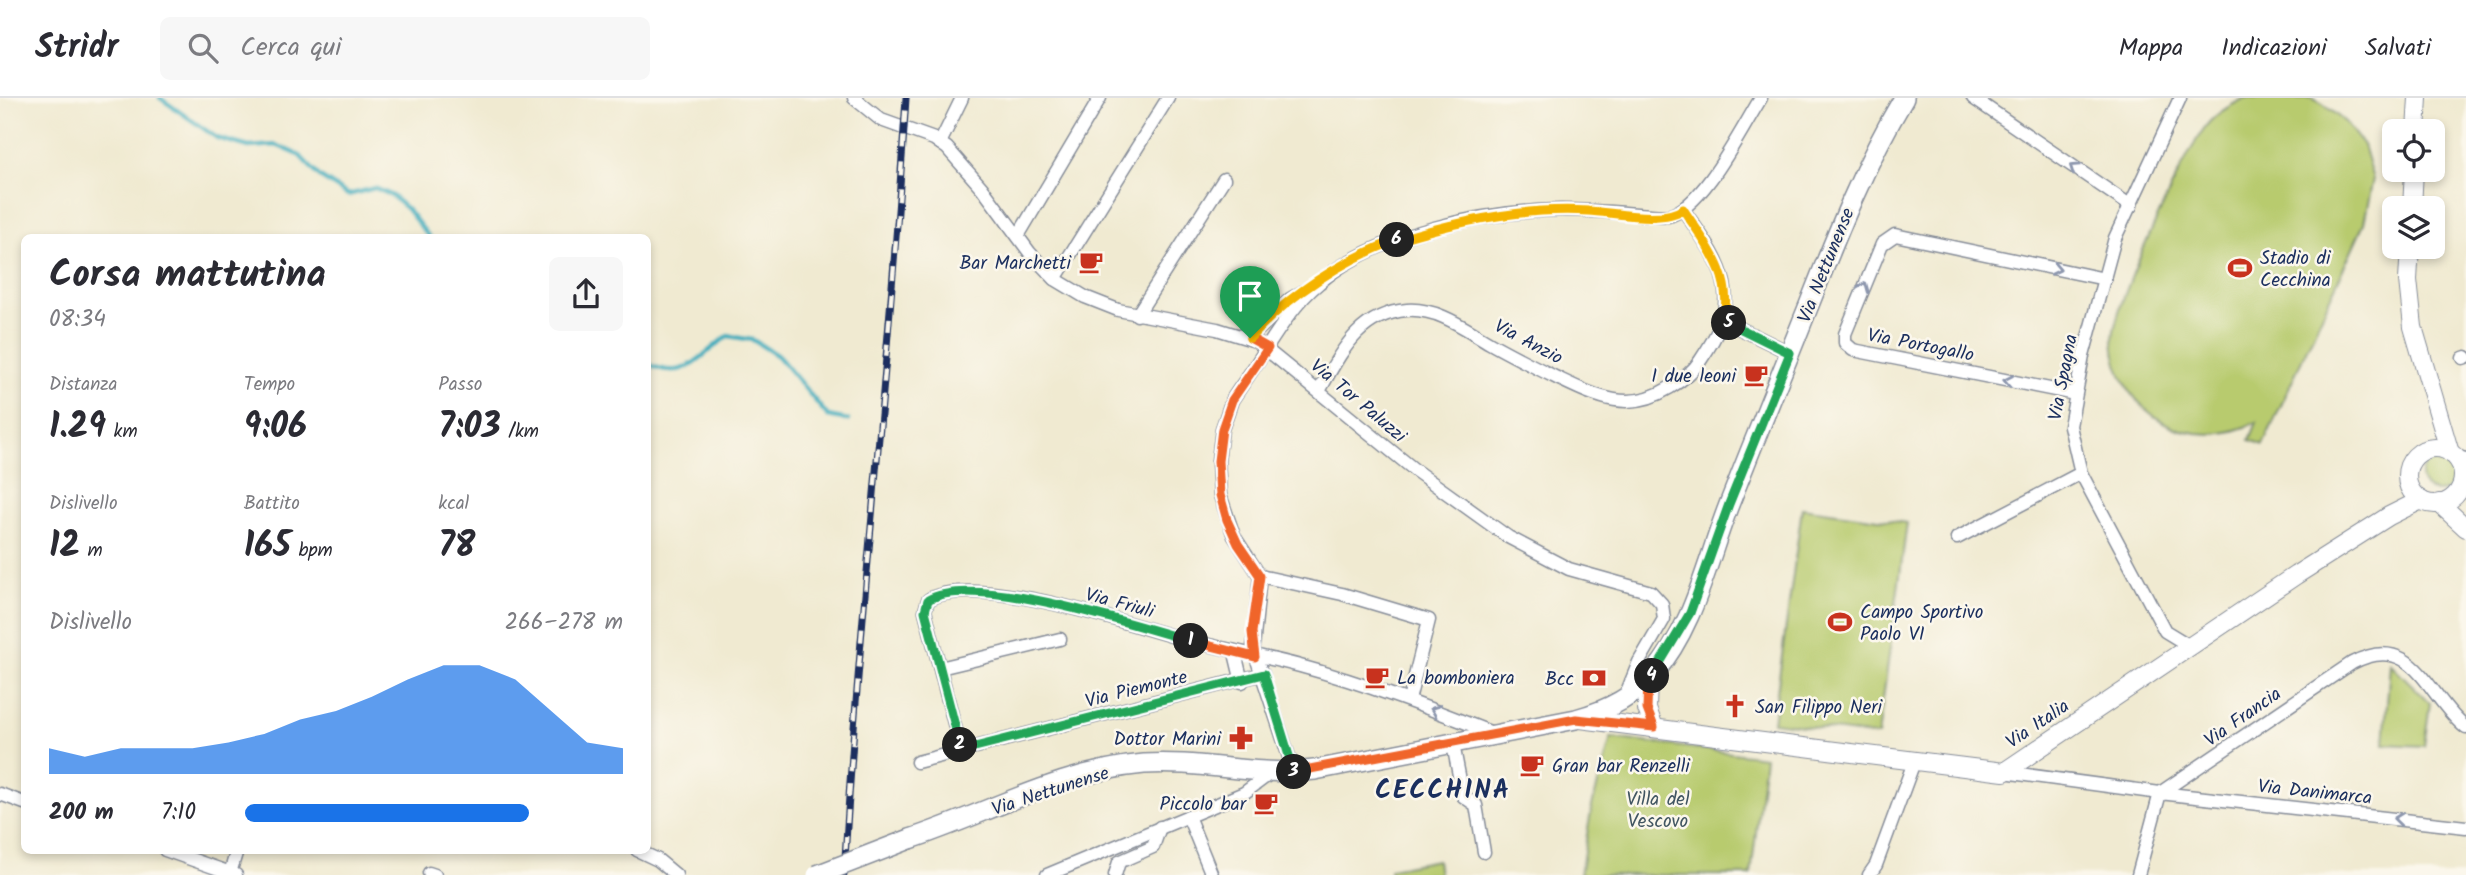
<!DOCTYPE html>
<html lang="it">
<meta charset="utf-8">
<style>
body{margin:0;font-family:Kalam,sans-serif;background:#f7f7f7;color:#2b2b33;height:100vh;display:flex;flex-direction:column;font-size:26px;white-space:nowrap}
*{box-sizing:border-box;margin:0}
p{font-size:23px;color:#7c7c81}
.icon{flex:none;width:38px;height:38px;fill:none;stroke:currentColor;stroke-width:2;stroke-linecap:round;stroke-linejoin:round}
.map{position:relative;flex:1;overflow:hidden}
.sheet{position:absolute;left:21px;top:136px;width:630px;height:620px;display:flex;flex-direction:column;background:#fff;border-radius:10px;box-shadow:0 4px 10px #0003}
.sheet>*{flex:none}
.tools{position:absolute;left:2382px;top:21px;display:grid;gap:14px}
.tools a{display:grid;place-items:center;width:63px;height:63px;border-radius:10px;background:#fff;box-shadow:0 4px 10px #0003;font-size:35px}
.pin{position:absolute;display:grid;place-items:center;width:60px;height:60px;color:#fff;margin:-72px -30px;border-radius:50% 50% 50% 0;rotate:-45deg;box-shadow:0 0 7px #0007}
.pin .icon{rotate:45deg}
.km{position:absolute;width:35px;height:35px;margin:-18px;border-radius:50%;background:#222;color:#fff;font-size:19px;line-height:35px;text-align:center}
.round{display:grid;place-items:center;flex:none;width:74px;height:74px;border-radius:10px;background:#f7f7f7}
.overview{display:flex;align-items:center;justify-content:space-between;height:119px;padding:0 28px}
h1{font-size:38px;font-weight:700;line-height:52px}
.stats{display:grid;grid-template-columns:repeat(3,1fr);gap:10px;height:119px;padding:7px 28px}
.stats div{display:grid;align-content:center}
.stats b{font-size:35px;font-weight:700}
.stats small{font-size:19px;font-weight:400}
.stats p{font-size:19px}
.chart{height:196px;padding:14px 28px}
.chart p{display:flex;justify-content:space-between}
.chart svg{width:100%;height:126px;margin-top:7px;fill:#1a73e8;opacity:.7}
ul{padding:0 28px;list-style:none;font-size:23px}
li{display:grid;grid-template-columns:112px 84px 1fr;align-items:center;height:52px}
li i{height:18px;border-radius:9px;background:#1a73e8}
header{display:flex;align-items:center;gap:42px;box-sizing:border-box;height:98px;padding:0 35px;background:#fff;border-bottom:2px solid #e1e1e2}
header strong{font-size:33px}
nav{display:flex;gap:38px;margin-inline-start:auto;font-size:24px}
.search{width:490px;height:63px;background:#f7f7f7;display:flex;align-items:center;gap:18px;box-sizing:border-box;padding:0 24px;border-radius:10px;color:#7c7c81;font-size:26px}
.map>svg:first-child{display:block}
.green{fill:#b8cb6e;stroke:#6a7d66;stroke-width:2}
.lines{fill:none;stroke-linecap:round;stroke-linejoin:round}
.stream{stroke:#3fadbd;stroke-width:4.5}
.street-casing{stroke:#868c98;stroke-width:15}
.secondary-casing{stroke:#868c98;stroke-width:20}
.primary-casing{stroke:#868c98;stroke-width:22}
.street{stroke:#fff;stroke-width:12}
.secondary{stroke:#fff;stroke-width:18}
.primary{stroke:#fff;stroke-width:19}
.rail-casing{stroke:#1b2f5e;stroke-width:7}
.rail{stroke:#fbf7ec;stroke-width:4.5;stroke-dasharray:13;stroke-linecap:butt}
.primary-bridge-casing{stroke:#868c98;stroke-width:22;stroke-linecap:butt}
.primary-bridge{stroke:#fff;stroke-width:19}
.oneway{stroke:#8d97ae}
.split-1-casing{stroke:#fff;stroke-width:14}
.split-2-casing{stroke:#fff;stroke-width:14}
.split-3-casing{stroke:#fff;stroke-width:14}
.split-4-casing{stroke:#fff;stroke-width:14}
.split-5-casing{stroke:#fff;stroke-width:14}
.split-6-casing{stroke:#fff;stroke-width:14}
.split-7-casing{stroke:#fff;stroke-width:14}
.split-1{stroke:#f0652b;stroke-width:9}
.split-2{stroke:#22a559;stroke-width:9}
.split-3{stroke:#22a559;stroke-width:9}
.split-4{stroke:#f0652b;stroke-width:9}
.split-5{stroke:#22a559;stroke-width:9}
.split-6{stroke:#f5b400;stroke-width:9}
.split-7{stroke:#f5b400;stroke-width:9}
.labels{text-anchor:middle;stroke-width:5;stroke-linejoin:round;paint-order:stroke}
.poi-label{font-size:19px;fill:#1b2f5e;stroke:#fbf7ec;text-anchor:start}
.street-label{font-size:19px;fill:#1b2f5e;stroke:#fbf7ec}
.park-label{font-size:19px;fill:#425662;stroke:#fbf7ec}
.district-label{font-size:26px;font-weight:bold;letter-spacing:2px;fill:#1b2f5e;stroke:#fbf7ec}
</style>
<header>
<strong>Stridr</strong>
<div class="search"><svg class="icon" aria-label="search" viewBox="0 0 24 24"><circle cx="10" cy="10" r="6"/><path d="M15 15l6 6"/></svg>Cerca qui</div>
<nav><a>Mappa</a><a>Indicazioni</a><a>Salvati</a></nav>
</header>
<div class="map">
<svg width="2466" height="777" viewBox="0 0 2466 777">
<rect width="100%" height="100%" fill="#fbf7ec"/>
<filter id="ink" filterUnits="userSpaceOnUse"><feTurbulence type="fractalNoise" baseFrequency=".0143" numOctaves="2"/><feDisplacementMap in="SourceGraphic" scale="14" xChannelSelector="R" yChannelSelector="G"/><feConvolveMatrix kernelMatrix="1 2 1 2 8 2 1 2 1" color-interpolation-filters="sRGB"/></filter>
<filter id="wash" filterUnits="userSpaceOnUse"><feTurbulence type="fractalNoise" baseFrequency=".00686" numOctaves="4" result="noise"/><feDisplacementMap in="SourceGraphic" scale="28" xChannelSelector="R" yChannelSelector="G"/><feGaussianBlur stdDeviation="1.57" result="paint"/><feColorMatrix in="noise" values="0 0 0 0 0 0 0 0 0 0 0 0 0 0 0 0 0 1.4 0 .05"/><feComposite in="paint" operator="in"/></filter>
<g filter="url(#wash)">
<rect width="100%" height="100%" fill="#f0ead1"/>
<g class="green">
<path d="M 2245,0 L 2312,0 L 2323,6 L 2345,24 L 2363,47 L 2373,81 L 2364,125 L 2263,347 L 2250,342 L 2257,324 C 2229,338 2194,341 2165,325 C 2135,308 2115,278 2113,243 C 2112,210 2182,62 2203,32 C 2213,17 2229,8 2245,0 Z"/>
<circle cx="2437" cy="378" r="16"/>
<polygon points="1802,410 1907,425 1878,638 1773,624"/>
<polygon points="2390,565 2430,605 2424,648 2384,646"/>
<polygon points="1611,640 1765,659 1751,777 1580,777 1592,708"/>
<polygon points="1437,762 1439,777 1391,777 1390,771"/>
</g>
<g class="lines">
<g class="stream">
<polyline points="160,0 217,40 249,49 276,47 299,57 320,79 348,97 375,90 391,97 407,111 430,140"/>
<path d="M 648,266 C 687,285 699,257 728,238 L 753,242 L 778,258 L 828,318 L 848,322"/>
</g>
</g>
</g>
<g filter="url(#ink)">
<g class="lines">
<g class="street-casing">
<g id="street">
<polyline points="854,0 881,22 934,41 947,50 982,90 1030,155 1055,181 1085,199 1118,212 1217,231 1256,243 1416,373 1508,439 1569,471 1651,494 1662,506 1664,521 1639,564 1624,601"/>
<polyline points="1973,0 2131,108"/>
<polyline points="2180,0 2115,140 2083,258 2070,328 2081,375 2165,533 2188,547"/>
<polyline points="940,45 962,0"/>
<polyline points="1018,138 1100,0"/>
<polyline points="1055,181 1168,0"/>
<polyline points="1137,217 1224,81"/>
<polyline points="1723,222 1790,255"/>
<polyline points="1250,240 1290,201 1306,192"/>
<polyline points="2463,260 2466,259"/>
<path d="M 1319,293 C 1341,255 1358,216 1407,212 C 1438,210 1464,230 1490,245 C 1511,257 1533,268 1555,279 C 1595,298 1628,316 1669,290 C 1681,283 1692,275 1700,263 C 1717,238 1730,215 1724,185 C 1718,157 1698,134 1683,111"/>
<polyline points="2075,296 1853,252 1845,245 1845,236 1882,146 1895,137 2105,181"/>
<polyline points="2454,358 2466,361"/>
<polyline points="2463,378 2466,376"/>
<polyline points="1957,440 2081,375"/>
<polyline points="1260,478 1342,496 1429,522 1409,602"/>
<polyline points="1235,555 1242,584"/>
<polyline points="940,570 1060,541"/>
<polyline points="1453,646 1463,698 1476,707 1484,754"/>
<path d="M 961,652 L 925,513 L 928,502 C 973,474 1125,525 1176,539 C 1217,550 1259,557 1300,568 C 1367,586 1431,611 1495,636"/>
<polyline points="917,664 1263,576"/>
<path d="M 1294,674 L 1253,550 L 1260,478 L 1234,438 L 1220,397 L 1218,363 L 1222,331 L 1232,302 L 1242,287 C 1266,254 1287,211 1319,185 C 1376,135 1487,113 1561,112 C 1597,112 1633,116 1668,118 C 1703,110 1742,30 1761,0"/>
<path d="M 2004,674 L 2160,695 L 2352,565 C 2415,532 2427,599 2466,630"/>
<polyline points="0,696 24,705"/>
<polyline points="1188,718 1212,777"/>
<polyline points="165,752 236,777"/>
<polyline points="637,752 658,762 676,777"/>
<polyline points="230,775 237,752"/>
<polyline points="429,775 435,777"/>
<polyline points="1047,777 1244,695 1272,674"/>
<polyline points="1115,777 1119,764 1153,749 1160,729"/>
<polyline points="1869,777 1876,767 1914,664"/>
<polyline points="2138,777 2160,695 2466,729"/>
</g>
</g>
<g class="secondary-casing">
<g id="secondary">
<polyline points="2416,33 2418,0"/>
<polyline points="2412,110 2414,72"/>
<polyline points="2410,149 2408,182 2413,229 2450,355"/>
<circle cx="2435" cy="378" r="28"/>
<polyline points="2439,405 2466,430"/>
<polyline points="1648,582 1647,611 1654,629"/>
<polyline points="1580,621 2004,674 2296,477 2389,418 2421,402"/>
</g>
</g>
<g class="primary-casing">
<path id="primary" d="M 910,741 C 986,716 1062,673 1144,666 C 1201,662 1258,679 1315,672 L 1576,621 C 1605,613 1633,600 1653,576 C 1695,528 1707,462 1730,404 C 1756,338 1783,272 1809,207 C 1837,136 1865,65 1904,0"/>
</g>
<use href="#street" class="street"/>
<use href="#secondary" class="secondary"/>
<use href="#primary" class="primary"/>
<g class="rail-casing">
<path id="rail" d="M 844,777 C 859,517 890,260 906,0"/>
</g>
<use href="#rail" class="rail"/>
<g class="primary-bridge-casing">
<polyline id="primary-bridge" points="817,777 910,741"/>
</g>
<use href="#primary-bridge" class="primary-bridge"/>
</g>
<defs><path id="oneway-chevron" d="M-2-3.5L2.5 0L-2 3.5" fill="none" stroke-width="1.6" stroke-linecap="round" stroke-linejoin="round" transform="scale(1.75)"/></defs>
<g class="oneway">
<use href="#oneway-chevron" transform="translate(2074 70) rotate(-146)"/>
<use href="#oneway-chevron" transform="translate(2056 171) rotate(12)"/>
<use href="#oneway-chevron" transform="translate(1864 189) rotate(-68)"/>
<use href="#oneway-chevron" transform="translate(2008 283) rotate(-169)"/>
<use href="#oneway-chevron" transform="translate(1435 612) rotate(-159)"/>
<use href="#oneway-chevron" transform="translate(2398 721) rotate(-174)"/>
</g>
</g>
<g class="lines" filter="url(#ink)">
<g class="split-1-casing">
<polyline id="split-1" points="1191,543 1255,559 1252,534 1260,478 1238,446 1227,422 1220,397 1218,363 1222,331 1232,302 1268,250 1250,240"/>
</g>
<g class="split-2-casing">
<path id="split-2" d="M 960,647 L 925,513 L 928,502 C 975,474 1137,528 1191,543"/>
</g>
<g class="split-3-casing">
<polyline id="split-3" points="960,647 961,652 967,651 1264,576 1294,674"/>
</g>
<g class="split-4-casing">
<polyline id="split-4" points="1294,674 1576,621 1654,629 1647,611 1648,582 1652,578"/>
</g>
<g class="split-5-casing">
<polyline id="split-5" points="1652,578 1690,515 1729,406 1790,255 1729,225"/>
</g>
<g class="split-6-casing">
<path id="split-6" d="M 1397,142 C 1458,123 1524,109 1588,113 C 1613,114 1663,126 1683,111 C 1705,145 1735,179 1723,222 L 1729,225"/>
</g>
<g class="split-7-casing">
<path id="split-7" d="M 1250,240 C 1287,198 1344,161 1397,142"/>
</g>
<use href="#split-1" class="split-1"/>
<use href="#split-2" class="split-2"/>
<use href="#split-3" class="split-3"/>
<use href="#split-4" class="split-4"/>
<use href="#split-5" class="split-5"/>
<use href="#split-6" class="split-6"/>
<use href="#split-7" class="split-7"/>
</g>
<defs>
<g id="cafe-bare" transform="scale(1.89)"><path d="M-5.5-4.5H6V0H3Q3 3.5 0 3.5H-2.5Q-5.5 3.5-5.5 0ZM3-3.2v2h1.7v-2ZM-6 4.5H4V6H-6Z" fill="#c8321e" stroke="#fbf7ec" stroke-width="2.5" paint-order="stroke"/></g>
<g id="stadium-bare" transform="scale(1.89)"><path d="M0-5a6.5 5 0 1 0 0 10a6.5 5 0 1 0 0-10ZM-3.5-1.8h7v3.6h-7Z" fill="#c8321e" stroke="#fbf7ec" stroke-width="2.5" paint-order="stroke"/></g>
<g id="bank-bare" transform="scale(1.89)"><path d="M-6-4H6V4H-6ZM0-2.3a2.3 2.3 0 1 0 0 4.6a2.3 2.3 0 1 0 0-4.6Z" fill="#c8321e" stroke="#fbf7ec" stroke-width="2.5" paint-order="stroke"/></g>
<g id="church-bare" transform="scale(1.89)"><path d="M-1.2-6h2.4v3.5h3.3v2.4h-3.3V6h-2.4V-.1h-3.3v-2.4h3.3Z" fill="#c8321e" stroke="#fbf7ec" stroke-width="2.5" paint-order="stroke"/></g>
<g id="pharmacy-bare" transform="scale(1.89)"><path d="M-2-6h4v4h4v4h-4v4h-4v-4h-4v-4h4Z" fill="#c8321e" stroke="#fbf7ec" stroke-width="2.5" paint-order="stroke"/></g>
</defs>
<g fill-rule="evenodd">
<use href="#cafe-bare" x="1091" y="164"/>
<use href="#stadium-bare" x="2240" y="170"/>
<use href="#cafe-bare" x="1756" y="277"/>
<use href="#stadium-bare" x="1840" y="524"/>
<use href="#cafe-bare" x="1377" y="579"/>
<use href="#bank-bare" x="1594" y="580"/>
<use href="#church-bare" x="1735" y="608"/>
<use href="#pharmacy-bare" x="1241" y="640"/>
<use href="#cafe-bare" x="1532" y="667"/>
<use href="#cafe-bare" x="1266" y="705"/>
</g>
<g class="labels">
<g class="poi-label">
<text x="2260" y="166">Stadio di<tspan x="2260" dy="22">Cecchina</tspan></text>
<text x="1071" y="171" text-anchor="end">Bar Marchetti</text>
<text x="1736" y="284" text-anchor="end">I due leoni</text>
<text x="1860" y="520">Campo Sportivo<tspan x="1860" dy="22">Paolo VI</tspan></text>
<text x="1397" y="586">La bomboniera</text>
<text x="1574" y="587" text-anchor="end">Bcc</text>
<text x="1755" y="615">San Filippo Neri</text>
<text x="1221" y="647" text-anchor="end">Dottor Marini</text>
<text x="1552" y="674">Gran bar Renzelli</text>
<text x="1246" y="712" text-anchor="end">Piccolo bar</text>
</g>
<g class="street-label">
<text transform="translate(1825 167) rotate(-68)" y="7">Via Nettunense</text>
<text transform="translate(1529 243) rotate(28)" y="7">Via Anzio</text>
<text transform="translate(1921 246) rotate(11)" y="7">Via Portogallo</text>
<text transform="translate(2062 279) rotate(-79)" y="7">Via Spagna</text>
<text transform="translate(1359 302) rotate(40)" y="7">Via Tor Paluzzi</text>
<text transform="translate(1120 504) rotate(15)" y="7">Via Friuli</text>
<text transform="translate(1136 590) rotate(-14)" y="7">Via Piemonte</text>
<text transform="translate(2242 618) rotate(-35)" y="7">Via Francia</text>
<text transform="translate(2037 625) rotate(-34)" y="7">Via Italia</text>
<text transform="translate(1050 692) rotate(-18)" y="7">Via Nettunense</text>
<text transform="translate(2315 693) rotate(6)" y="7">Via Danimarca</text>
</g>
<g class="park-label">
<text x="1658" y="707">Villa del<tspan x="1658" dy="22">Vescovo</tspan></text>
</g>
<g class="district-label">
<text x="1443" y="700">CECCHINA</text>
</g>
</g>
</svg>
<div class="tools">
<a><svg class="icon" aria-label="locate" viewBox="0 0 24 24"><circle cx="12" cy="12" r="6"/><path d="M12 2v4M12 18v4M2 12h4M18 12h4"/></svg></a>
<a><svg class="icon" aria-label="layers" viewBox="0 0 24 24"><path d="M12 4l9 5-9 5-9-5zM3 14l9 5 9-5"/></svg></a>
</div>
<div class="pin" style="left:1250px;top:240px;background:#1e9e55"><svg class="icon" aria-label="arrive" viewBox="0 0 24 24"><path d="M6 21V4h12l-3 4 3 4H6"/></svg></div>
<b class="km" style="left:1191px;top:543px">1</b>
<b class="km" style="left:960px;top:647px">2</b>
<b class="km" style="left:1294px;top:674px">3</b>
<b class="km" style="left:1652px;top:578px">4</b>
<b class="km" style="left:1729px;top:225px">5</b>
<b class="km" style="left:1397px;top:142px">6</b>
<section class="sheet">
<div class="overview"><div><h1>Corsa mattutina</h1><p>08:34</p></div><a class="round"><svg class="icon" aria-label="share" viewBox="0 0 24 24"><path d="M12 15V3M7 8l5-5 5 5M5 13v7h14v-7"/></svg></a></div>
<div class="stats">
<div><p>Distanza</p><b>1.29<small> km</small></b></div>
<div><p>Tempo</p><b>9:06</b></div>
<div><p>Passo</p><b>7:03<small> /km</small></b></div>
</div>
<div class="stats">
<div><p>Dislivello</p><b>12<small> m</small></b></div>
<div><p>Battito</p><b>165<small> bpm</small></b></div>
<div><p>kcal</p><b>78</b></div>
</div>
<div class="chart"><p><span>Dislivello</span>266–278 m</p>
<svg viewBox="0 0 160 44" preserveAspectRatio="none"><path d="M0 44V35L10 38L20 35L30 35L40 35L50 33L60 30L70 25L80 22L90 17L100 11L110 6L120 6L130 11L140 22L150 33L160 35V44z"/></svg>
</div>
<ul>
<li><b>200 m</b>7:10<i style="width:75%"></i></li>
</ul>
</section>
</div>
